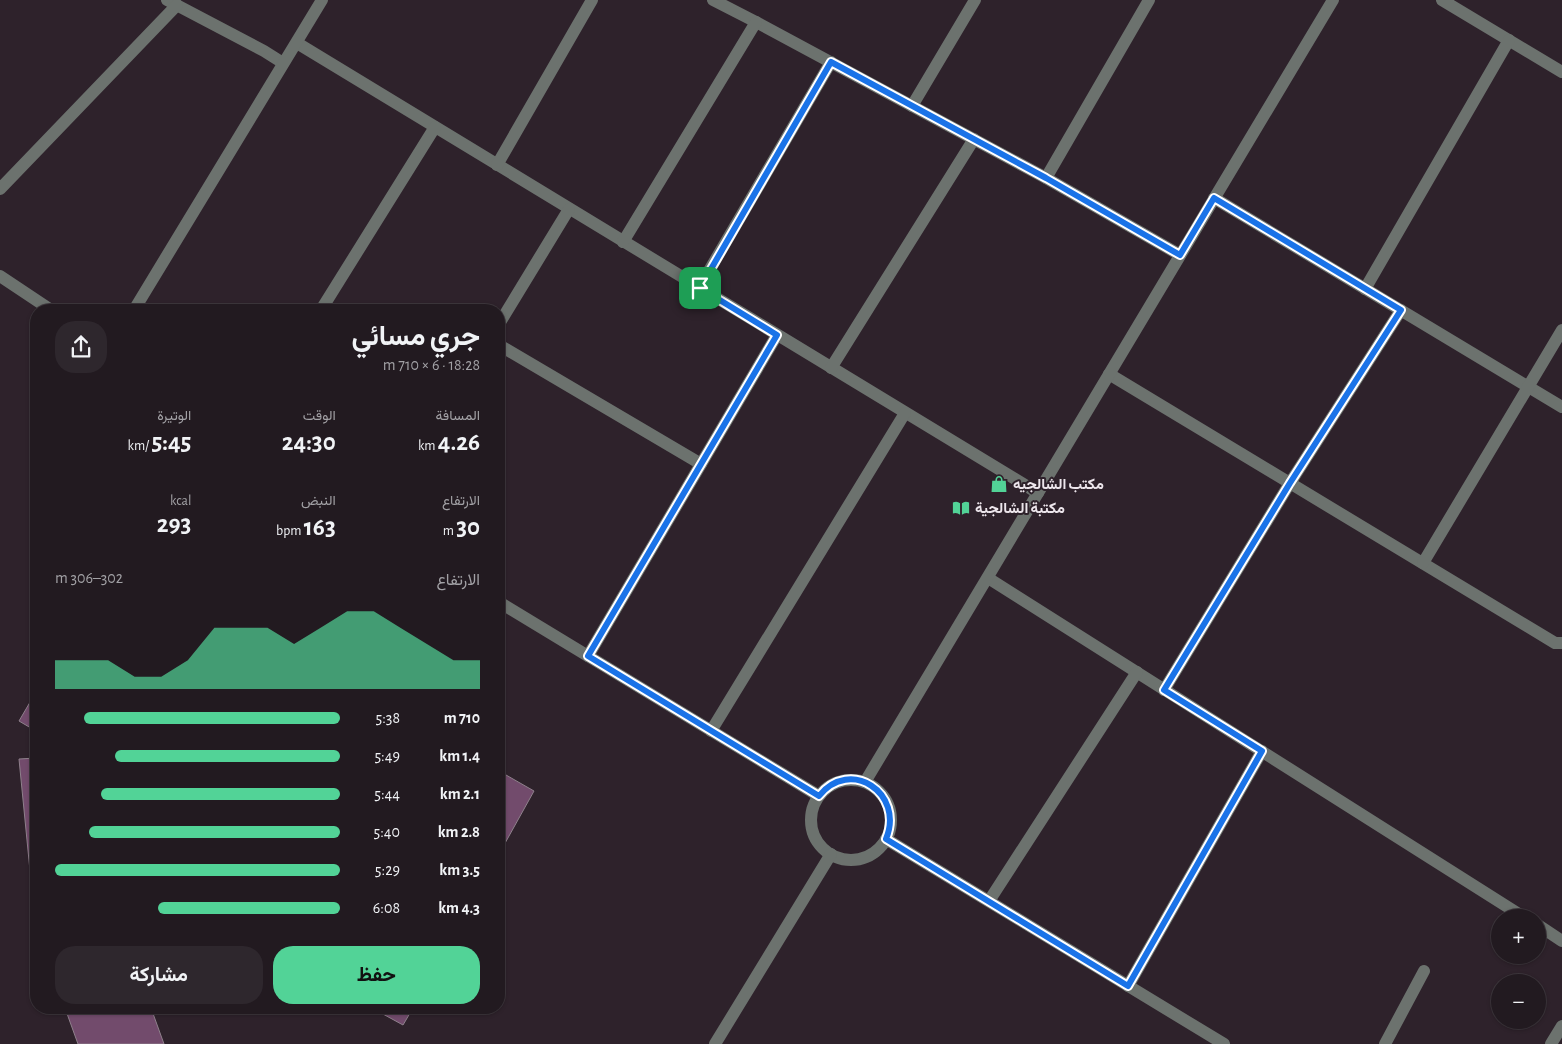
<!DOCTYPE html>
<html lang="ar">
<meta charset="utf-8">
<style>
body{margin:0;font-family:"Alegreya Sans",Vazirmatn,sans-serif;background:#2e272d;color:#f1f3f6;direction:rtl;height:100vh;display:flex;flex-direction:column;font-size:19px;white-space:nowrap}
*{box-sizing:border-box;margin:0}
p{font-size:16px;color:#a2a1a5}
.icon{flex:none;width:28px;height:28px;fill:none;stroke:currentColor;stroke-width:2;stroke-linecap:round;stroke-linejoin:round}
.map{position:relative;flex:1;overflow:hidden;direction:ltr}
.sheet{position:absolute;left:30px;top:304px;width:475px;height:710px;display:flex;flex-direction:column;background:#221a20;border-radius:20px;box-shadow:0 1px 4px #0004,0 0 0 1px #3f383e;direction:rtl}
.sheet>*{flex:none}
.controls{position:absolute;left:1491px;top:909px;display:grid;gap:10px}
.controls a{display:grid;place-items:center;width:55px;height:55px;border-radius:50%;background:#221a20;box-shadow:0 1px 4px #0004,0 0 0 1px #3f383e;font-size:25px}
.pin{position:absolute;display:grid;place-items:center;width:42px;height:42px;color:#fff;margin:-21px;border-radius:10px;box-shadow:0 2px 8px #0006}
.round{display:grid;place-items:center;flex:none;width:52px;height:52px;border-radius:20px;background:#2e272d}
.head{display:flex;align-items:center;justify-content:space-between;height:85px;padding:0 25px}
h1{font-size:28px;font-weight:700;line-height:38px}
.metrics{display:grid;grid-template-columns:repeat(3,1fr);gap:8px;height:85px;padding:5px 25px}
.metrics div{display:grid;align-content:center}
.metrics b{font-size:25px;font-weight:700}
.metrics small{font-size:14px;font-weight:400}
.metrics p{font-size:14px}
.chart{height:140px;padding:10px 25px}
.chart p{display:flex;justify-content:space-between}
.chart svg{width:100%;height:90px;margin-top:5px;fill:#52d397;opacity:.7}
.action{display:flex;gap:10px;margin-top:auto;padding:10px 25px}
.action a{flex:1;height:58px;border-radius:20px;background:#52d397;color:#111;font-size:20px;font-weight:700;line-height:58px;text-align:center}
.action a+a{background:#2e272d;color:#f1f3f6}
ul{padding:0 25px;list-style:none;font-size:16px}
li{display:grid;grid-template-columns:80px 60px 1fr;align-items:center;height:38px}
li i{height:12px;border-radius:6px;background:#52d397}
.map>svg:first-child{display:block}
.building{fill:#724b6c;stroke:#8f818c}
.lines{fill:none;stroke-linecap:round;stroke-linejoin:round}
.minor{stroke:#6c726e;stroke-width:12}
.route-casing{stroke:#fff;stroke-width:10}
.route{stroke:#1a73e8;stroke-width:6}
.labels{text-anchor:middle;stroke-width:4;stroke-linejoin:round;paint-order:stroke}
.poi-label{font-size:15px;font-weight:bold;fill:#ede6ec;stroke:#2e222b;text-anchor:start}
</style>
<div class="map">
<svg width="1562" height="1044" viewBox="0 0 1562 1044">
<rect width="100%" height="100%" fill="#2e222b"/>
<g class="building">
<polygon points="36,692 36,731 19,721"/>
<polygon points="36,758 36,891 32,891 19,759"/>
<polygon points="499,771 534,791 499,854"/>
<polygon points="65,1008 151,1008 164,1044 78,1044"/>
<polygon points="372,1008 413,1008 403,1025"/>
</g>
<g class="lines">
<g class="minor">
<polyline points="167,0 264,51 283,63"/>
<polyline points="713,0 756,22 1046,178 1180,255"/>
<polyline points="1442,0 1562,72"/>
<polyline points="297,43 1038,493"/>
<polyline points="912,106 975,0"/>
<polyline points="497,165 592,0"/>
<polyline points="1046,178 1149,0"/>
<polyline points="0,189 177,5"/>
<polyline points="1214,198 1562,407"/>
<polyline points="623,242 756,22"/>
<polyline points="0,276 51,310"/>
<polyline points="699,288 831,62"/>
<polyline points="1365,289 1509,40"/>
<polyline points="134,310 322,0"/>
<polyline points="321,310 435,127"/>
<polyline points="499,324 569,209"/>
<polyline points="499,345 701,464"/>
<polyline points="831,368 974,139"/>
<polyline points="1109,374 1555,643 1562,643"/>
<polyline points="1423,563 1562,330"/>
<polyline points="988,578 1525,918"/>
<polyline points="499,602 819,796"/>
<polyline points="588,656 777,335"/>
<polyline points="1164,690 1290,483 1401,310"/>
<polyline points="711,731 905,413"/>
<circle cx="851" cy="820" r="40"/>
<polyline points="865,782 1333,0"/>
<polyline points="886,839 1224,1044"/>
<polyline points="989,901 1137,672"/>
<polyline points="1538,925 1562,941"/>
<polyline points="1128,986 1262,751"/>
<polyline points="715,1044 831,854"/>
<polyline points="1385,1044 1424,971"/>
<polyline points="1551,1044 1562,1026"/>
</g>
</g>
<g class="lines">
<g class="route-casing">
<path id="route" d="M 831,62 L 1046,178 L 1180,255 L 1214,198 L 1401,310 L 1290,483 L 1164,690 L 1262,751 L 1128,986 L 886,839 C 905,793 850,757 819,796 L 588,656 L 777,335 L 700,288 Z"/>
</g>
<use href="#route" class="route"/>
</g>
<defs>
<g id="shop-bare" transform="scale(1.35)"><path d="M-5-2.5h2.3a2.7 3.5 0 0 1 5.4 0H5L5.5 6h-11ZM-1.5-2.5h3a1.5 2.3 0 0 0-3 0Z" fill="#52d397" stroke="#2e222b" stroke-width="2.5" paint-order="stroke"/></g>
<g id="library-bare" transform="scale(1.35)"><path d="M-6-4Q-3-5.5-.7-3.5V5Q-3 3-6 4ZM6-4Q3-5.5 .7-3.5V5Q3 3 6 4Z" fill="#52d397" stroke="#2e222b" stroke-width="2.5" paint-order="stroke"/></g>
</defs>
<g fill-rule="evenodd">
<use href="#shop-bare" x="999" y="484"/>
<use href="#library-bare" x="961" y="508"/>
</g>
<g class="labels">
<g class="poi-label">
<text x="1013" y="489">مكتب الشالجيه</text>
<text x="975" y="513">مكتبة الشالجية</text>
</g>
</g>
</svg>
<div class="controls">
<a>+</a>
<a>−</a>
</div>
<div class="pin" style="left:700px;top:288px;background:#1e9e55"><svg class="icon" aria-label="arrive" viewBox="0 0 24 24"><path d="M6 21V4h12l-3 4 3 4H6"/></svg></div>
<section class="sheet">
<div class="head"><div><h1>جري مسائي</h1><p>18:28 · 6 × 710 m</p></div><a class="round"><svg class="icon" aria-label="share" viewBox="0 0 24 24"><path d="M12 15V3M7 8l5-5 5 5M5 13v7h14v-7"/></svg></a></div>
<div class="metrics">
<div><p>المسافة</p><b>4.26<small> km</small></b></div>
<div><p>الوقت</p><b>24:30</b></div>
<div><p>الوتيرة</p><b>5:45<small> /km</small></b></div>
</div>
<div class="metrics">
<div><p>الارتفاع</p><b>30<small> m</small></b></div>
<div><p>النبض</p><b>163<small> bpm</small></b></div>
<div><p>kcal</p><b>293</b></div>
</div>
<div class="chart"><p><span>الارتفاع</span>302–306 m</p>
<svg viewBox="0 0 160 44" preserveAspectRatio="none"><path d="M0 44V30L10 30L20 30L30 38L40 38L50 30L60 14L70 14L80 14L90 22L100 14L110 6L120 6L130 14L140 22L150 30L160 30V44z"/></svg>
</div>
<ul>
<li><b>710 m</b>5:38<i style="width:90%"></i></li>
<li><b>1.4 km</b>5:49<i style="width:79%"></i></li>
<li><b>2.1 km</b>5:44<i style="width:84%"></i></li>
<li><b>2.8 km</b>5:40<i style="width:88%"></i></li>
<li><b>3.5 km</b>5:29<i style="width:100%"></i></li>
<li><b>4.3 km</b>6:08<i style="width:64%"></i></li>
</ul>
<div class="action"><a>حفظ</a><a>مشاركة</a></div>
</section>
</div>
